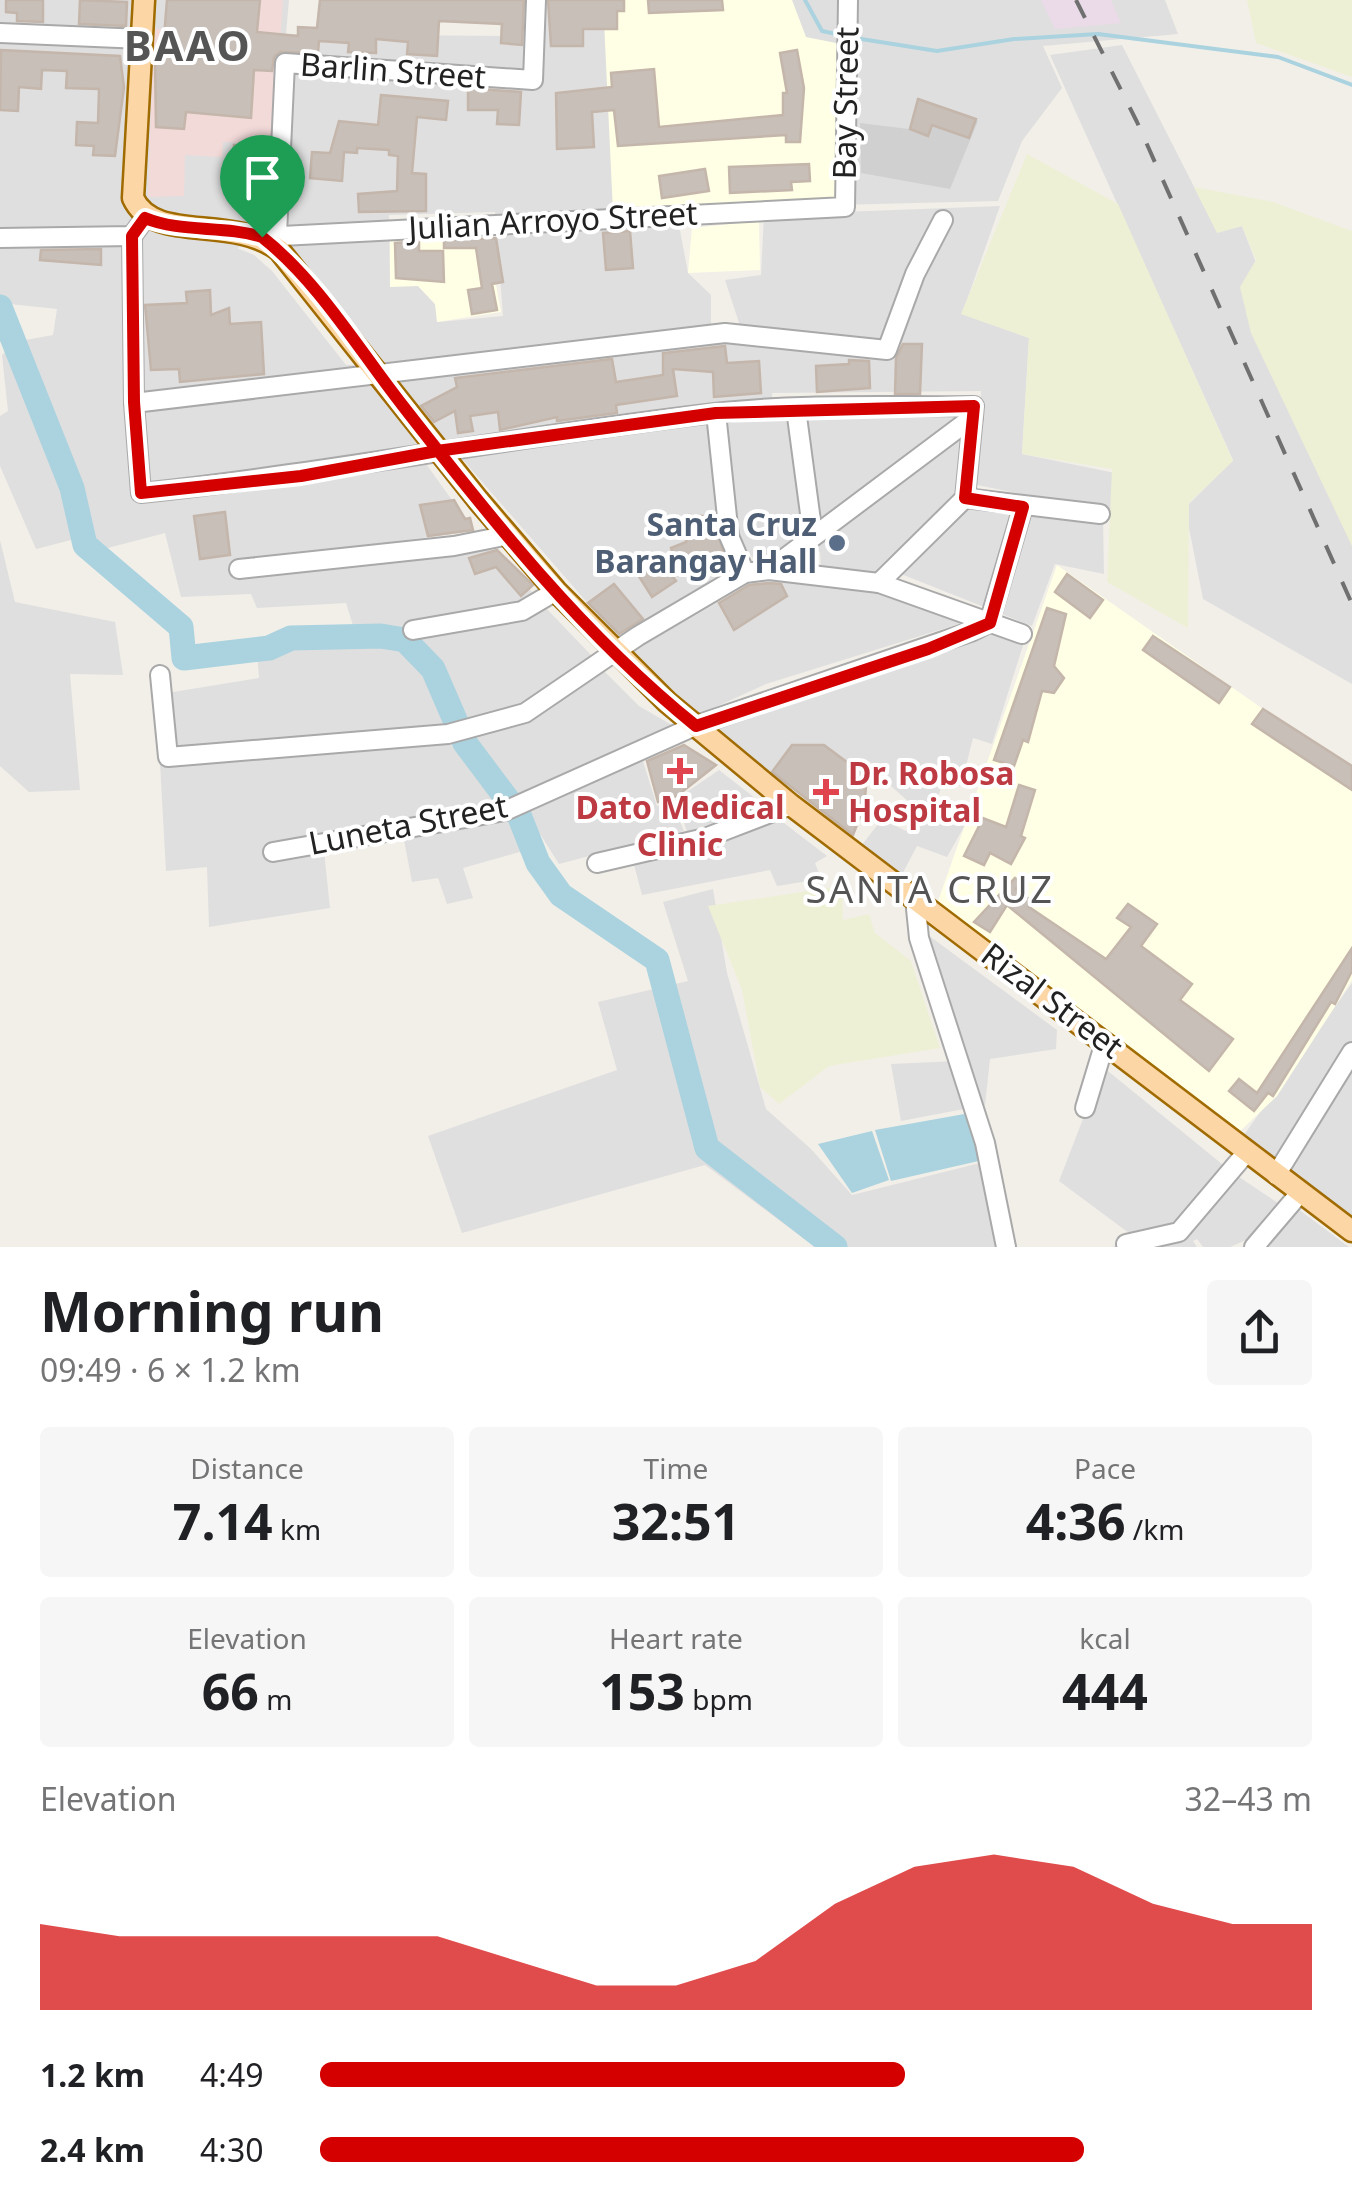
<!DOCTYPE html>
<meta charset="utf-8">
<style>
body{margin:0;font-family:"Noto Sans",sans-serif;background:#f6f6f6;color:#202124;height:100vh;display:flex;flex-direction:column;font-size:38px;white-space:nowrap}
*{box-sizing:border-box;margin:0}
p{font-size:32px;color:#757577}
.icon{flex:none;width:55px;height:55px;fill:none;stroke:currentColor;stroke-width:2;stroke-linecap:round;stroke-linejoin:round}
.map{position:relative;height:1247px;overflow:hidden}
.panel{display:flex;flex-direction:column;background:#fff;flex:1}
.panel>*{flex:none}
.pin{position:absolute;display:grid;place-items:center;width:85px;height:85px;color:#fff;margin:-102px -42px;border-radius:50% 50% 50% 0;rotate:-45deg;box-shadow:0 0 10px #0007}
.pin .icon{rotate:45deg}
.round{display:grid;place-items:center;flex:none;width:105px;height:105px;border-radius:10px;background:#f6f6f6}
.overview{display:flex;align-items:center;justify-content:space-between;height:170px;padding:0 40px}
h1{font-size:55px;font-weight:700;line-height:75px}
.stats{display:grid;grid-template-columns:repeat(3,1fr);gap:15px;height:170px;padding:10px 40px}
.stats div{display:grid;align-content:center;border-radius:10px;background:#f6f6f6;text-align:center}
.stats b{font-size:50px;font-weight:700}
.stats small{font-size:28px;font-weight:400}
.stats p{font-size:28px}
.chart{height:280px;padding:20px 40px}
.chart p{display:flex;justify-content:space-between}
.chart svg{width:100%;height:180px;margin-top:10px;fill:#d40000;opacity:.7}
ul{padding:0 40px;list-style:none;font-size:32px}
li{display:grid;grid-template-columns:160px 120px 1fr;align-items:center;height:75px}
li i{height:25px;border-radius:12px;background:#d40000}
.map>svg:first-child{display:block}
.residential{fill:#e0dfdf;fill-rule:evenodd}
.commercial{fill:#f2dad9}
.industrial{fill:#ebdbe8}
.education{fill:#ffffe5}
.religious{fill:#d0d0d0}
.farmland{fill:#eef0d5}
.water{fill:#aad3df}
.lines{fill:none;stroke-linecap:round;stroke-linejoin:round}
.stream{stroke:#aad3df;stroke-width:4}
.river{stroke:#aad3df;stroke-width:25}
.building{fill:#c7bfb8;stroke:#c4b6ab;stroke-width:2.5}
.minor-casing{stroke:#a9a9a9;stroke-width:22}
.major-casing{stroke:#a06b00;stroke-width:25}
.minor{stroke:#fff;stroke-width:18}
.major{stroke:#fcd6a4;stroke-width:20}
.rail{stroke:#707070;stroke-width:4;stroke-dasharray:20 20;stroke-linecap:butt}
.route-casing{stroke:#fff;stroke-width:20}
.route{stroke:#d40000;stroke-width:12}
.service-dot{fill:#5c6f8a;stroke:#fff;stroke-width:4}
.health-dot{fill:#e0444e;stroke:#fff;stroke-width:4}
.labels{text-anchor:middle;stroke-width:8;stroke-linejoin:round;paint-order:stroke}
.street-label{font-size:32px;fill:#222;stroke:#fff}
.service-label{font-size:32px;font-weight:bold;fill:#4e5e75;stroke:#fff;text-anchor:end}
.health-label{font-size:32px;font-weight:bold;fill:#be3a42;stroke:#fff;text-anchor:start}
.quarter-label{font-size:38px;letter-spacing:2.5px;fill:#555;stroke:#fff}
.district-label{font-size:42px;font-weight:bold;letter-spacing:2.5px;fill:#555;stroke:#fff}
</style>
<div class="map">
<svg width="1352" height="1247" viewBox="0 0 1352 1247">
<rect width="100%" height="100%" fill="#f2efe9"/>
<g class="residential">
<path d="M 0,0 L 289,0 L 286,34 L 500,36 L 502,0 L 1165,0 L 1178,34 L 1043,46 L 1062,88 L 1022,141 L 998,201 L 676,209 L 688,273 L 711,295 L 711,330 L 743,335 L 725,280 L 761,275 L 764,215 L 1000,206 L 962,314 L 1029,338 L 1022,454 L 1120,474 L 1126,515 L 977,485 L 981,391 L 772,393 L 774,415 L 787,415 L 807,531 L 966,426 L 962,494 L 877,579 L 821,568 L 820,552 L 790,545 L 768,563 L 752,557 L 734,533 L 734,566 L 618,638 L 457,453 L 424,461 L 474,531 L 248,561 L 245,574 L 489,549 L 532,592 L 522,601 L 529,610 L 543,605 L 592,656 L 570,673 L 600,667 L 639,706 L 677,728 L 605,757 L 611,768 L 641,755 L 657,806 L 671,801 L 684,831 L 559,864 L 535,826 L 519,829 L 527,850 L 463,868 L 473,898 L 447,904 L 438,878 L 412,882 L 403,835 L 324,851 L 330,908 L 209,927 L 207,867 L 166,871 L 160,763 L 188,761 L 170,750 L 167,693 L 259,678 L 256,641 L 357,636 L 360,632 L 355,632 L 346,603 L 257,608 L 251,594 L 181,597 L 165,533 L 85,554 L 79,538 L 36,549 L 0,466 L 0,416 L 8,411 L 2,355 L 20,341 L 53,335 L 57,309 L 0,303 ZM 495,212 L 503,316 L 438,322 L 435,304 L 418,286 L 390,286 L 389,215 ZM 278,232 L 296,254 L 370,365 L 346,365 L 272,271 L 254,255 L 237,248 Z"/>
<polygon points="1122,45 1217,232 1242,226 1352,515 1352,684 1203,599 1185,508 1233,460 1050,55"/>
<polygon points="964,412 963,420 814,530 799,417"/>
<polygon points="972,505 1070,519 1103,517 1104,574 1055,564 1032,626 896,572"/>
<polygon points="0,540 15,602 115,622 123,675 70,674 80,790 29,792 0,766"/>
<polygon points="759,579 885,592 965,622 766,684 696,716 629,653"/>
<polygon points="993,630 1025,639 992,744 973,738 961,786 942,784 935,808 965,825 947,857 917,846 899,880 858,850 882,819 906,831 918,810 883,779 873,781 824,745 792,745 767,778 711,729 955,649"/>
<polygon points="719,770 768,808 687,831 675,800"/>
<polygon points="780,820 827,856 815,863 821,879 777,886 770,870 642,895 633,861"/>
<polygon points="713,889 727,973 766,1109 811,1149 852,1195 984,1162 1009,1247 815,1247 705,1165 462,1233 428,1136 617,1070 598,1002 688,981 663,902"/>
<polygon points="913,924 1057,1030 1056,1049 990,1059 985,1105 901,1121 891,1064 957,1061"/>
<polygon points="1352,983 1352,1221 1241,1139"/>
<polygon points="1103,1067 1233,1173 1281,1205 1255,1236 1230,1247 1203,1247 1197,1239 1193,1241 1197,1247 1112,1247 1137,1239 1059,1181"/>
<polygon points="1298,1209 1349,1247 1259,1247"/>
</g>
<polygon class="commercial" points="167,0 283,0 273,144 223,142 222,157 185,155 184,196 148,197 154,29 165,29"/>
<polygon class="industrial" points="1041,0 1111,0 1121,23 1055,29"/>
<g class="education">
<polygon points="603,0 792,0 806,37 841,44 836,198 613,212"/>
<polygon points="759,221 760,270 688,273 692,228"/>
<polygon points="486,230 501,312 437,322 435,304 418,286 390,287 390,232"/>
<polygon points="1057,565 1352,771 1352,980 1277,1096 1237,1134 937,904"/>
</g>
<polygon class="religious" points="918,98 978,121 950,189 861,173 860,123 909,129"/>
<g class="farmland">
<polygon points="1247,0 1352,0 1352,77 1256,43"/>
<polygon points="1027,154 1118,204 1233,461 1189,503 1188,628 1107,582 1112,469 1022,454 1029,338 961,314"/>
<polygon points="1194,187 1273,202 1352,231 1352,546 1251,333 1240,287 1256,260 1242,226 1217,233"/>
<polygon points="842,886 843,920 869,914 875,933 911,961 940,1048 829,1066 779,1104 760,1087 742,990 708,906"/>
</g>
<g class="water">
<polygon points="970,1113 983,1160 891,1181 875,1130"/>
<polygon points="872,1131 889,1180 852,1193 818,1144"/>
</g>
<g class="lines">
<g class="stream">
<polyline points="805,0 822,31 841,35"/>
<polyline points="855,38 937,51 1014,39 1098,34 1278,57 1352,85"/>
</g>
<polyline class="river" points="0,307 72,488 85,545 181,627 184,658 269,648 291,638 381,636 405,640 433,669 465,743 519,815 538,863 561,895 657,960 707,1148 835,1247"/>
</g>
<g class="building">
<polygon points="6,0 43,0 43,22 17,21 17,13 6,12"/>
<polygon points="80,0 127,2 126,26 79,24"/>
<polygon points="167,0 260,0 257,32 298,36 298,27 317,28 320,0 524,0 522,45 501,43 502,24 439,21 437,56 407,54 408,42 376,39 376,53 348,52 349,43 319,41 318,53 280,52 274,57 272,71 254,70 251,118 186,112 184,129 156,127 155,61 162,61"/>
<polygon points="548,0 624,0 624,11 617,11 617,29 583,29 583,46 551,46"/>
<polygon points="648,0 722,0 723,10 649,13"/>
<polygon points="1,50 120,56 124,87 115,156 93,155 94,146 76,145 77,122 98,123 99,89 66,88 67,71 42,70 41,89 19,87 18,111 0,110"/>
<polygon points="797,50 804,88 800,142 786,142 786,135 618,146 614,110 592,112 594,147 557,149 556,93 612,87 611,73 654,69 659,127 783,115 783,93 787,93 780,53"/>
<polygon points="468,88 521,92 519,125 497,124 498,110 468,110"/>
<polygon points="381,95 448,101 446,120 417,117 412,173 426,174 426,211 359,212 358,194 397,191 398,156 389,155 389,150 357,148 357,153 344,152 342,181 310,178 312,152 330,153 339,121 378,125"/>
<polygon points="918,99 976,119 969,138 932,125 928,136 910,129"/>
<polygon points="234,145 269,146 267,176 241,176 241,164 234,164"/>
<polygon points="809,164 810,181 791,182 792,190 730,193 729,167"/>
<polygon points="705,169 709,191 662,198 659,176"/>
<polygon points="630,231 633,268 606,270 603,233"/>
<polygon points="496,238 503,282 492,284 497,310 472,314 468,290 482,288 476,248 444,248 444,240"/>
<polygon points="419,241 419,251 443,251 444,282 396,278 395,243"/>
<polygon points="101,249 101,265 40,260 41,250"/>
<polygon points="210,290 211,315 229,308 230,324 261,322 264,374 180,382 179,369 151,370 145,305 187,303 186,292"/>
<polygon points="903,344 922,344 920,394 895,394 896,358"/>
<polygon points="725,346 727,363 759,361 761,393 714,397 713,372 673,369 677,396 616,405 617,413 557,421 557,417 500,430 498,412 470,416 473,431 458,433 455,411 434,422 421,406 457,387 455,378 612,359 616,382 663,375 663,353"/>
<polygon points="849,360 869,361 870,388 817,392 816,366 849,364"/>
<polygon points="454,500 465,519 470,518 473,530 428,536 420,505"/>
<polygon points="225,512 230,555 200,559 194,516"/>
<polygon points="689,515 714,517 725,559 704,570 701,565 673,577 676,581 652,597 638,575 673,553 671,548 686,542"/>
<polygon points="497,550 533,585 521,596 496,567 475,574 469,558"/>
<polygon points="1067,574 1103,600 1090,618 1055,592"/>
<polygon points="769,583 781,584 787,596 734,630 719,603 749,585"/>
<polygon points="614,584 643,619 619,634 588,603"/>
<polygon points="1047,608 1066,614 1054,666 1064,678 1054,693 1042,691 1028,742 1023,740 1014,766 994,760"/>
<polygon points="1153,636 1230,687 1219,703 1143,650"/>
<polygon points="1263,709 1352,766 1352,790 1252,724"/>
<polygon points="684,745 716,765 677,796 658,802 647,761"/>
<polygon points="792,745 824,745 867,777 864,807 853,835 772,772"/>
<polygon points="1019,785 1035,790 1021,836 1025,838 1011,864 990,853 984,865 964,856 983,818 1006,827"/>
<polygon points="1015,878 1021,882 1016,889 1033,902 1029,907 1106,959 1131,927 1117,918 1128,904 1157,924 1141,946 1192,984 1180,1000 1233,1039 1209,1071 1007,905 990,932 974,922"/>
<polygon points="1352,948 1352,971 1335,1004 1331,1002 1273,1096 1268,1093 1254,1111 1229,1091 1239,1079 1257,1093"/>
</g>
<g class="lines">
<g class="minor-casing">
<g id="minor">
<polyline points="0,33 142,39"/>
<polyline points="277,234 285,63 533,80 536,0"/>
<polyline points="132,236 134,403 725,333 887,350 915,274 943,220"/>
<polyline points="262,237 845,207 848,0"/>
<polyline points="0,238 132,236 145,218"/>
<path d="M 134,403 L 141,493 C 334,472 523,435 715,413 C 800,403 888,407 974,406 L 965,498 L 879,583"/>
<polyline points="796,409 813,536"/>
<polyline points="716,413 729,536 745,573"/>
<polyline points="965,498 1100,514"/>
<polyline points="239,569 454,546 509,535"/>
<polyline points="769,570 973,417"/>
<polyline points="413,630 522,611 556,591"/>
<polyline points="160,675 168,757 448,734 525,713 638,636 745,573 769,570 879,583 1022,634"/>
<polyline points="273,852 505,811 697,725 973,631 989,623 1023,507"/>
<polyline points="597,863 705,838 791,805"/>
<polyline points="915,899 919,938 985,1143 1006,1247"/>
<polyline points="1085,1108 1105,1042"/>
<polyline points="1276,1175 1352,1052"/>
<polyline points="1126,1244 1179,1232 1246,1153"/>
<polyline points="1254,1247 1300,1193"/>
</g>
</g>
<g class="major-casing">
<path id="major" d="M 144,0 L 133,198 C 154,244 231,214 279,250 L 478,500 L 556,591 L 667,702 L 791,805 L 1352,1231"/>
</g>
<use href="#minor" class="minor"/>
<use href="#major" class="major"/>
<polyline class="rail" points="1076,0 1137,122 1352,604"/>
</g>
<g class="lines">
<g class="route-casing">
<path id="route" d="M 262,237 C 318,281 359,350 403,406 C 491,519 584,636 696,726 L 928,649 L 990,623 L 1023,507 L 965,498 L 974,406 L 716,413 L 437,451 L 301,476 L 141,493 L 134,402 L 132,236 L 145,218 C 181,233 224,225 262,237"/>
</g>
<use href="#route" class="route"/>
</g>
<circle class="service-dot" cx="837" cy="543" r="10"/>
<g class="health-dot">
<path d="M675 756h10v10h10v10h-10v10h-10v-10h-10v-10h10z"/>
<path d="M821 777h10v10h10v10h-10v10h-10v-10h-10v-10h10z"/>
</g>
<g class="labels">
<g class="street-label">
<text transform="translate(393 71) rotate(4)" y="11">Barlin Street</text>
<text transform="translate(846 103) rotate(-89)" y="11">Bay Street</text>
<text transform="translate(553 221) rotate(-3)" y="11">Julian Arroyo Street</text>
<text transform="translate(408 825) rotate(-11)" y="11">Luneta Street</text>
<text transform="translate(1052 1001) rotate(37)" y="11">Rizal Street</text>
</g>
<g class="service-label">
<text x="817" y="536">Santa Cruz<tspan x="817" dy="37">Barangay Hall</tspan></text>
</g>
<g class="health-label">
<text x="848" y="785">Dr. Robosa<tspan x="848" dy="37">Hospital</tspan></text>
<text x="680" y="819" text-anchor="middle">Dato Medical<tspan x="680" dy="37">Clinic</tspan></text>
</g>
<g class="quarter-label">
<text x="930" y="903">SANTA CRUZ</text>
</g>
<g class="district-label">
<text x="188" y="61">BAAO</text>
</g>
</g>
</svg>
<div class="pin" style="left:262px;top:237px;background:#1e9e55"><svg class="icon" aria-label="arrive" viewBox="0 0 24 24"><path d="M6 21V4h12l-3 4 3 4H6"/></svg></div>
</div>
<section class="panel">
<div class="overview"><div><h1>Morning run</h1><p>09:49 · 6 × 1.2 km</p></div><a class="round"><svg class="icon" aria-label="share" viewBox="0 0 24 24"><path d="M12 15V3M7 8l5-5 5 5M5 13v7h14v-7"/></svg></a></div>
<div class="stats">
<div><p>Distance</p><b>7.14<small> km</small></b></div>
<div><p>Time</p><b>32:51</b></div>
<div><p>Pace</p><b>4:36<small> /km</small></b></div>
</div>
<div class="stats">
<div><p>Elevation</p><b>66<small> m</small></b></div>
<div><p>Heart rate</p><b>153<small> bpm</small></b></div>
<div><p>kcal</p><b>444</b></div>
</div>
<div class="chart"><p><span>Elevation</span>32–43 m</p>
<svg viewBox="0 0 160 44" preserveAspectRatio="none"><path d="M0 44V23L10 26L20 26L30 26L40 26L50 26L60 32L70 38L80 38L90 32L100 18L110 9L120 6L130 9L140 18L150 23L160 23V44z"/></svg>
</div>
<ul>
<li><b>1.2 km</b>4:49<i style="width:59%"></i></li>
<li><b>2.4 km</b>4:30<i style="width:77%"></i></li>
</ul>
</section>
